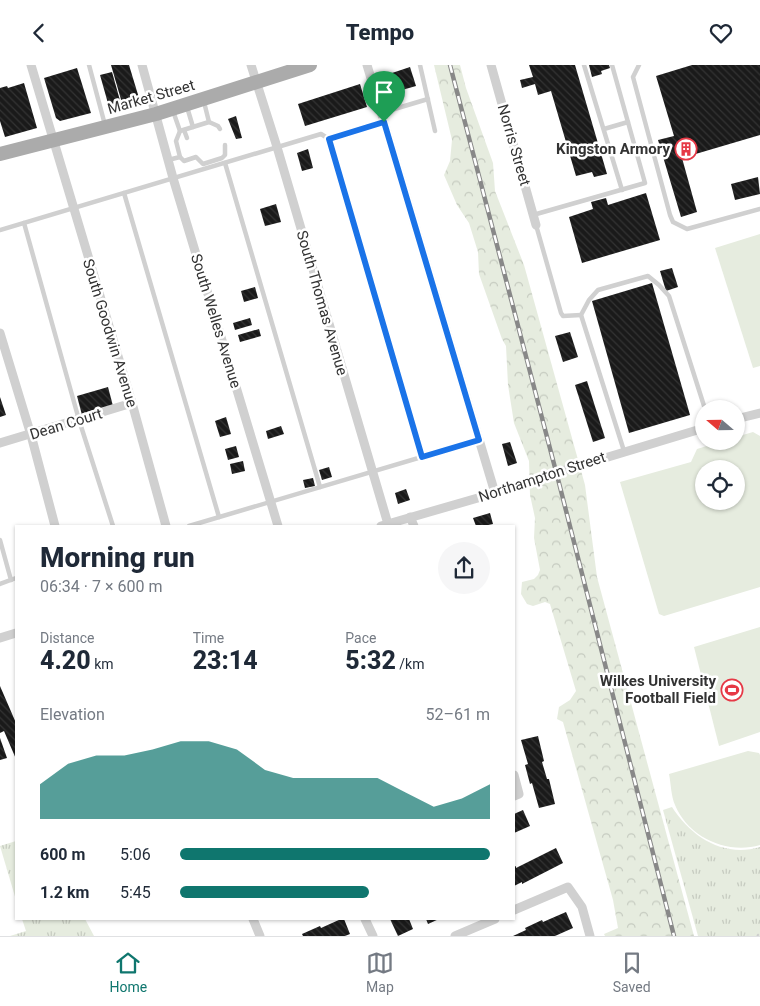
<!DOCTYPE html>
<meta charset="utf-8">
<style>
body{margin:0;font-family:Roboto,sans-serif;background:#f6f6f7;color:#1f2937;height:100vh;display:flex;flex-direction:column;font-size:19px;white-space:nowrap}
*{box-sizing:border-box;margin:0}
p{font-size:16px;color:#747a83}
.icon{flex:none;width:28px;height:28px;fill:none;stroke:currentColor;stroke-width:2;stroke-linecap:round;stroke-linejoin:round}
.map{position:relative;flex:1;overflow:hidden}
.panel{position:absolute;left:15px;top:460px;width:500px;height:395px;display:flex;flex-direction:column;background:#fff;border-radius:0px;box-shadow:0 1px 4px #0004}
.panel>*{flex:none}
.needle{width:32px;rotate:290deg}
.fabs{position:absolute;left:695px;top:335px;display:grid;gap:10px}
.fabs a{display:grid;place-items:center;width:50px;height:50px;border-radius:50%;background:#fff;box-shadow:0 1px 4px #0004;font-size:25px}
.pin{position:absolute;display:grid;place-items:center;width:42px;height:42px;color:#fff;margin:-51px -21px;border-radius:50% 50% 50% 0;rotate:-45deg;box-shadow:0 0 5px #0007}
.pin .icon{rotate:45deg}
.round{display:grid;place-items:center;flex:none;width:52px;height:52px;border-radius:26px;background:#f6f6f7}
.summary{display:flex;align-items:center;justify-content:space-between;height:85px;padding:0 25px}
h1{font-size:28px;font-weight:800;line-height:38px}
.stats{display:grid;grid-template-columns:repeat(3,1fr);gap:8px;height:85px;padding:5px 25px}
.stats div{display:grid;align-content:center}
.stats b{font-size:25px;font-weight:800}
.stats small{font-size:14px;font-weight:400}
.stats p{font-size:14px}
.chart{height:140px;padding:10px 25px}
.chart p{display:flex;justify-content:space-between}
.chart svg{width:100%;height:90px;margin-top:5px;fill:#0f766e;opacity:.7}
ul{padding:0 25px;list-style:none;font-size:16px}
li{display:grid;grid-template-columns:80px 60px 1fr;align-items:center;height:38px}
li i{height:12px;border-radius:6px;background:#0f766e}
header{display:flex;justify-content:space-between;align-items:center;height:65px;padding:0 25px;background:#fff;font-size:22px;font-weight:800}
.dock{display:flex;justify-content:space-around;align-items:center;height:70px;border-top:1px solid #e0e1e3;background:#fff;font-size:14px;color:#747a83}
.dock a{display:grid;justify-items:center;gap:2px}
.dock .current{color:#0f766e}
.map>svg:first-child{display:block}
.grass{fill:url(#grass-tufts)}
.forest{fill:url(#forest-crowns)}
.garden{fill:#e6ecdf;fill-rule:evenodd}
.building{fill:url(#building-back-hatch)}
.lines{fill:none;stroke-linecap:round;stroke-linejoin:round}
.path{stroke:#cdcdcd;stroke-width:2;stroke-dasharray:2.5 2.5;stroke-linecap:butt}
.service{stroke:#d0d0d0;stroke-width:4.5}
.minor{stroke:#d0d0d0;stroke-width:9}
.primary{stroke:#ababab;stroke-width:14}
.rail-casing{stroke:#888;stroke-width:4.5}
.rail{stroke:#fff;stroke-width:2.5;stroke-dasharray:8;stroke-linecap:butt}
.route-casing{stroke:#fff;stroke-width:10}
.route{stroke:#1a73e8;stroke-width:6}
.labels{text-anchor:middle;stroke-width:5;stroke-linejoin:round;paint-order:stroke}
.street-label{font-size:15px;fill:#333;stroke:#fff}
.poi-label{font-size:15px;font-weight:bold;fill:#333;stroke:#fff;text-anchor:end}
</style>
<header><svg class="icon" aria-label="back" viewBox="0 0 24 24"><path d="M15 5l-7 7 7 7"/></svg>Tempo<svg class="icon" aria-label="heart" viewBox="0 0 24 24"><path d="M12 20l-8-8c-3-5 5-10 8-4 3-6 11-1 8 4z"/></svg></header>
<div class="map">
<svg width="760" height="871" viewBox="0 0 760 871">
<defs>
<pattern id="grass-tufts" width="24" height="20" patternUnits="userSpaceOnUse" patternTransform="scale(1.25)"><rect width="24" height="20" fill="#e6ecdf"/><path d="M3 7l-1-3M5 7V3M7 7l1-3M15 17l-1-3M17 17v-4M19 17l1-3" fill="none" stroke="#c6cbc0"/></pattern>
<pattern id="forest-crowns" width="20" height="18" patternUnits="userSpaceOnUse" patternTransform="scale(1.25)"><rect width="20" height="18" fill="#e6ecdf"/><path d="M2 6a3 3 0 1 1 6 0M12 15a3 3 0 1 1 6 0" fill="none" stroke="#c6cbc0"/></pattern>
<pattern id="building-back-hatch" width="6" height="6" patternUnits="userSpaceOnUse" patternTransform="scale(1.25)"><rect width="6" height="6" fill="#1a1a1a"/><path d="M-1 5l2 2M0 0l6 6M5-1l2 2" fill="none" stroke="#333"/></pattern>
</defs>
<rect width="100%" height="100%" fill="#fff"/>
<g class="grass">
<path d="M 672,742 C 691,772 724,793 760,782 L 760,871 L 698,871 L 663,745 Z"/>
<polygon points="16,776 16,835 0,781"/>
<polygon points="22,854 85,854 94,871 10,871 26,866"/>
</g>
<polygon class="forest" points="434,0 460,0 466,23 493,98 495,126 524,200 585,420 597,512 694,871 605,871 604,869 618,863 613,835 563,657 557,654 559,642 570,635 576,626 550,539 545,537 533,541 527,539 521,529 522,517 534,514 538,510 540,505 534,473 535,453 530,430 529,396 514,358 508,320 506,281 502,274 479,209 478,187 469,158 457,140 444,110 450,96 452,75"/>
<g class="garden">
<polygon points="760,169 760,301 753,303 715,183"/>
<path d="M 753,367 L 760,371 L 760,522 L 664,551 L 659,549 L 620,417 L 691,397 L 697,384 L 723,376 L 736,376 L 736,372 ZM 704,404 L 736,404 L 736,436 L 704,436 Z"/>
<polygon points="760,562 760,667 719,681 694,582"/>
<path d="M 748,686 L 759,688 L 760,690 L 760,780 C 727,790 688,772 675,740 C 671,731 671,719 669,709 Z"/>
</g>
<g class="building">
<polygon points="111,0 129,0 139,33 122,38"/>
<polygon points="529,0 575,0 607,109 594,112 592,107 576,111 551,26 538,30 535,19 522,23 520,15 533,12"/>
<polygon points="589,0 609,0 610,3 601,6 602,9 592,12"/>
<polygon points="692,0 760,0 760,70 682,93 697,147 681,152 658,75 674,71 656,11"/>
<polygon points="410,2 416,21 388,29 383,11"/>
<polygon points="77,3 91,48 60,56 56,53 44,13"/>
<polygon points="112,7 121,39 109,42 100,10"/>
<polygon points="24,18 37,63 5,72 0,56 0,23 7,21 8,23"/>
<polygon points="360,19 367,42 305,61 298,39"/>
<polygon points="236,51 242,73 236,74 228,54"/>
<polygon points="308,84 313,103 302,106 297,88"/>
<polygon points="758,112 760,129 735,135 731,119"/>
<polygon points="646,128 660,175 582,198 569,152 593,144 591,137 606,133 608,140"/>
<polygon points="276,139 281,157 265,161 260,144"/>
<polygon points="672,203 678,222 666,226 660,206"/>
<polygon points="652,218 690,350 629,368 592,236"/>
<polygon points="255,222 258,233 244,237 241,226"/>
<polygon points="250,253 252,260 235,265 233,258"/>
<polygon points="259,264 261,271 240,277 238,270"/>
<polygon points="570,267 578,292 563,297 555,271"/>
<polygon points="587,316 605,373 593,377 575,320"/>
<polygon points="108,322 113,341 82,350 77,331"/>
<polygon points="0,332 6,350 0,352"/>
<polygon points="226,352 231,369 220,372 215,356"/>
<polygon points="281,361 284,369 268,374 266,366"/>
<polygon points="510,377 517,398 508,401 502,379"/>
<polygon points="236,381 239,392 228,395 225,384"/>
<polygon points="243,396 245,406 232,409 230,399"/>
<polygon points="329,402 332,412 322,415 319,405"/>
<polygon points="313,413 315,421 305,423 303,415"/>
<polygon points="406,424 410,435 398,439 395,428"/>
<polygon points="490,448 493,459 484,461 476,461 473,453"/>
<polygon points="0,621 16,658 16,694 4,666 0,668"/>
<polygon points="538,671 544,696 542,697 547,714 549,714 555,739 539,743 532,718 530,719 525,700 528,699 521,675"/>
<polygon points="0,673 7,693 0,695"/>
<polygon points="523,745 530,761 514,768 514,749"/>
<polygon points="556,783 563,798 522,819 522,817 514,821 514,802 516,801 516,803"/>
<polygon points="566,847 573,863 555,871 513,871 526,865 525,863 542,855 543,857"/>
<polygon points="341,854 344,854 350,869 345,871 303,871 302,869 320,861 321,863"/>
<polygon points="390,854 409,854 413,864 398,871"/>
<polygon points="426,854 439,854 428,859"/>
</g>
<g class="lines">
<polyline class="path" points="757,871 760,868"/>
<g class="service">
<polyline points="89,0 105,60"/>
<polyline points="420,0 435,66"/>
<polyline points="584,0 622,125"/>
<polyline points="639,0 633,12 670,150 673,157 687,164 760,144"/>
<polyline points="187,42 193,62"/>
<polyline points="173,46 180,66"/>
<polyline points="381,48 428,34"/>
<polyline points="209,57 218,61 220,64"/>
<polyline points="604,64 628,57"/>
<polyline points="184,65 187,73"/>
<polyline points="329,74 384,57"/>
<polyline points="180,92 184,96 196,92 203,99 222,93 225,90 225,80"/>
<polyline points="168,95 180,92 176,76 180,66 209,57 204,37"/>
<polyline points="225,98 320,422"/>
<polyline points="124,128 219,452"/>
<polyline points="533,150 645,118 612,0"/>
<polyline points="24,158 79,355 113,461"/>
<polyline points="536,160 561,248 563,251 581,250"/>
<polyline points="0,165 321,69 329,74 422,392"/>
<polyline points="624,386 581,250 589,235 598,225 648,211 659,220 669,231 705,344"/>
<polyline points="189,461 479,375"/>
<polyline points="0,475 11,515"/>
<polyline points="0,519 16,513"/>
</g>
<g class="minor">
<polyline points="31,0 132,338 166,461"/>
<polyline points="142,0 173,113 278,461"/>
<polyline points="251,0 277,82 388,459"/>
<polyline points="367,0 495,428"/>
<polyline points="491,0 536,160"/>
<polyline points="0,268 31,370 55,461"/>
<polyline points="736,354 760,348"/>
<polyline points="0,378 132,338"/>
<polyline points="410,452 414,461"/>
<polyline points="381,461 495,428 542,412 704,363"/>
<polyline points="0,573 16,568"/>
<polyline points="514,710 519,729 514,731"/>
<polyline points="514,845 568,822 582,842 590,871"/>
<polyline points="253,854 260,871"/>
<polyline points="365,854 373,871"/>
<polyline points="455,871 495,854"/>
</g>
<polyline class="primary" points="0,89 156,49 310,0"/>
<g class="rail-casing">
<polyline id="rail" points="450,0 559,418 674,871"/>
</g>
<use href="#rail" class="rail"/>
</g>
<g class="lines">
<g class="route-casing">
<polygon id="route" points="384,57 479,375 422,392 329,74"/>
</g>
<use href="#route" class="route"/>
</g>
<defs>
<g id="building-ring" transform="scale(1.125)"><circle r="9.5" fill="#fff" stroke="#e63946" stroke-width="1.5"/><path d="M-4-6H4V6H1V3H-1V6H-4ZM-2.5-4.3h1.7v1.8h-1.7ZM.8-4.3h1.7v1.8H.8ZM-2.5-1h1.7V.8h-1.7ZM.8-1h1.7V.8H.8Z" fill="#e63946"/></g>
<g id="stadium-ring" transform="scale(1.125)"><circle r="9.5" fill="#fff" stroke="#e63946" stroke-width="1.5"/><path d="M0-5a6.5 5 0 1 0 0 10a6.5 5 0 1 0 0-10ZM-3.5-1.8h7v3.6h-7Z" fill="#e63946"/></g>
</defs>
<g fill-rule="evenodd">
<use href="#building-ring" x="686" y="84"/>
<use href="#stadium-ring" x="732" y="625"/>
</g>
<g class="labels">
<g class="street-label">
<text transform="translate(151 32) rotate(-16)" y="5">Market Street</text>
<text transform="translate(514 80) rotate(74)" y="5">Norris Street</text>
<text transform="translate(322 238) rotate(74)" y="5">South Thomas Avenue</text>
<text transform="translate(216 256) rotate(73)" y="5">South Welles Avenue</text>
<text transform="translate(110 268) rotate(73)" y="5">South Goodwin Avenue</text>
<text transform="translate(66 359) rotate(-17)" y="5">Dean Court</text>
<text transform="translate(542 412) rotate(-18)" y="5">Northampton Street</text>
</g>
<g class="poi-label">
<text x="670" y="89">Kingston Armory</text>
<text x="716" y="621">Wilkes University<tspan x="716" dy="17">Football Field</tspan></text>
</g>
</g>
</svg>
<div class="fabs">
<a><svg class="needle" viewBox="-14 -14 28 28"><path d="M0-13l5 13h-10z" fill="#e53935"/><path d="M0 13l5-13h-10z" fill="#747a83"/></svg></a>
<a><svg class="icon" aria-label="locate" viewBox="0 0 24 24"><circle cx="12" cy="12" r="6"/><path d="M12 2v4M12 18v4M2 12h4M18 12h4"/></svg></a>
</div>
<div class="pin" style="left:384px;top:57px;background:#1e9e55"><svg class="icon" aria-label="arrive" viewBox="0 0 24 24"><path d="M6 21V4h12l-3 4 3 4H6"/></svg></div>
<section class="panel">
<div class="summary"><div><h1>Morning run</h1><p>06:34 · 7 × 600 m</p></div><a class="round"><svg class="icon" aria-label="share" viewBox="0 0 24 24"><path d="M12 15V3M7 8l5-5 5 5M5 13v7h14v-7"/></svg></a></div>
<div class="stats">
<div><p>Distance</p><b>4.20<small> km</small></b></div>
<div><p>Time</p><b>23:14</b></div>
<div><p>Pace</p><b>5:32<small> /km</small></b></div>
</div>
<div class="chart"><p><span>Elevation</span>52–61 m</p>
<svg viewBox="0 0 160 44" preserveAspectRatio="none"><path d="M0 44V27L10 17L20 13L30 13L40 10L50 6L60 6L70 10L80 20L90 24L100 24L110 24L120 24L130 31L140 38L150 34L160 27V44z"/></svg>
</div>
<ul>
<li><b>600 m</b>5:06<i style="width:100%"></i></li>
<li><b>1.2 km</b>5:45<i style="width:61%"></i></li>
</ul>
</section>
</div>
<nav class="dock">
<a class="current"><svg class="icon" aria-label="home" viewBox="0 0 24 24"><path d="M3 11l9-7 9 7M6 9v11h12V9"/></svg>Home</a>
<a><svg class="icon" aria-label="map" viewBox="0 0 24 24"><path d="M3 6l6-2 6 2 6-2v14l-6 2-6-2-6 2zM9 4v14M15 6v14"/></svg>Map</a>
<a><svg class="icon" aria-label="saved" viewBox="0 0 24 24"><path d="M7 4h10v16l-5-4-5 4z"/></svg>Saved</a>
</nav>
